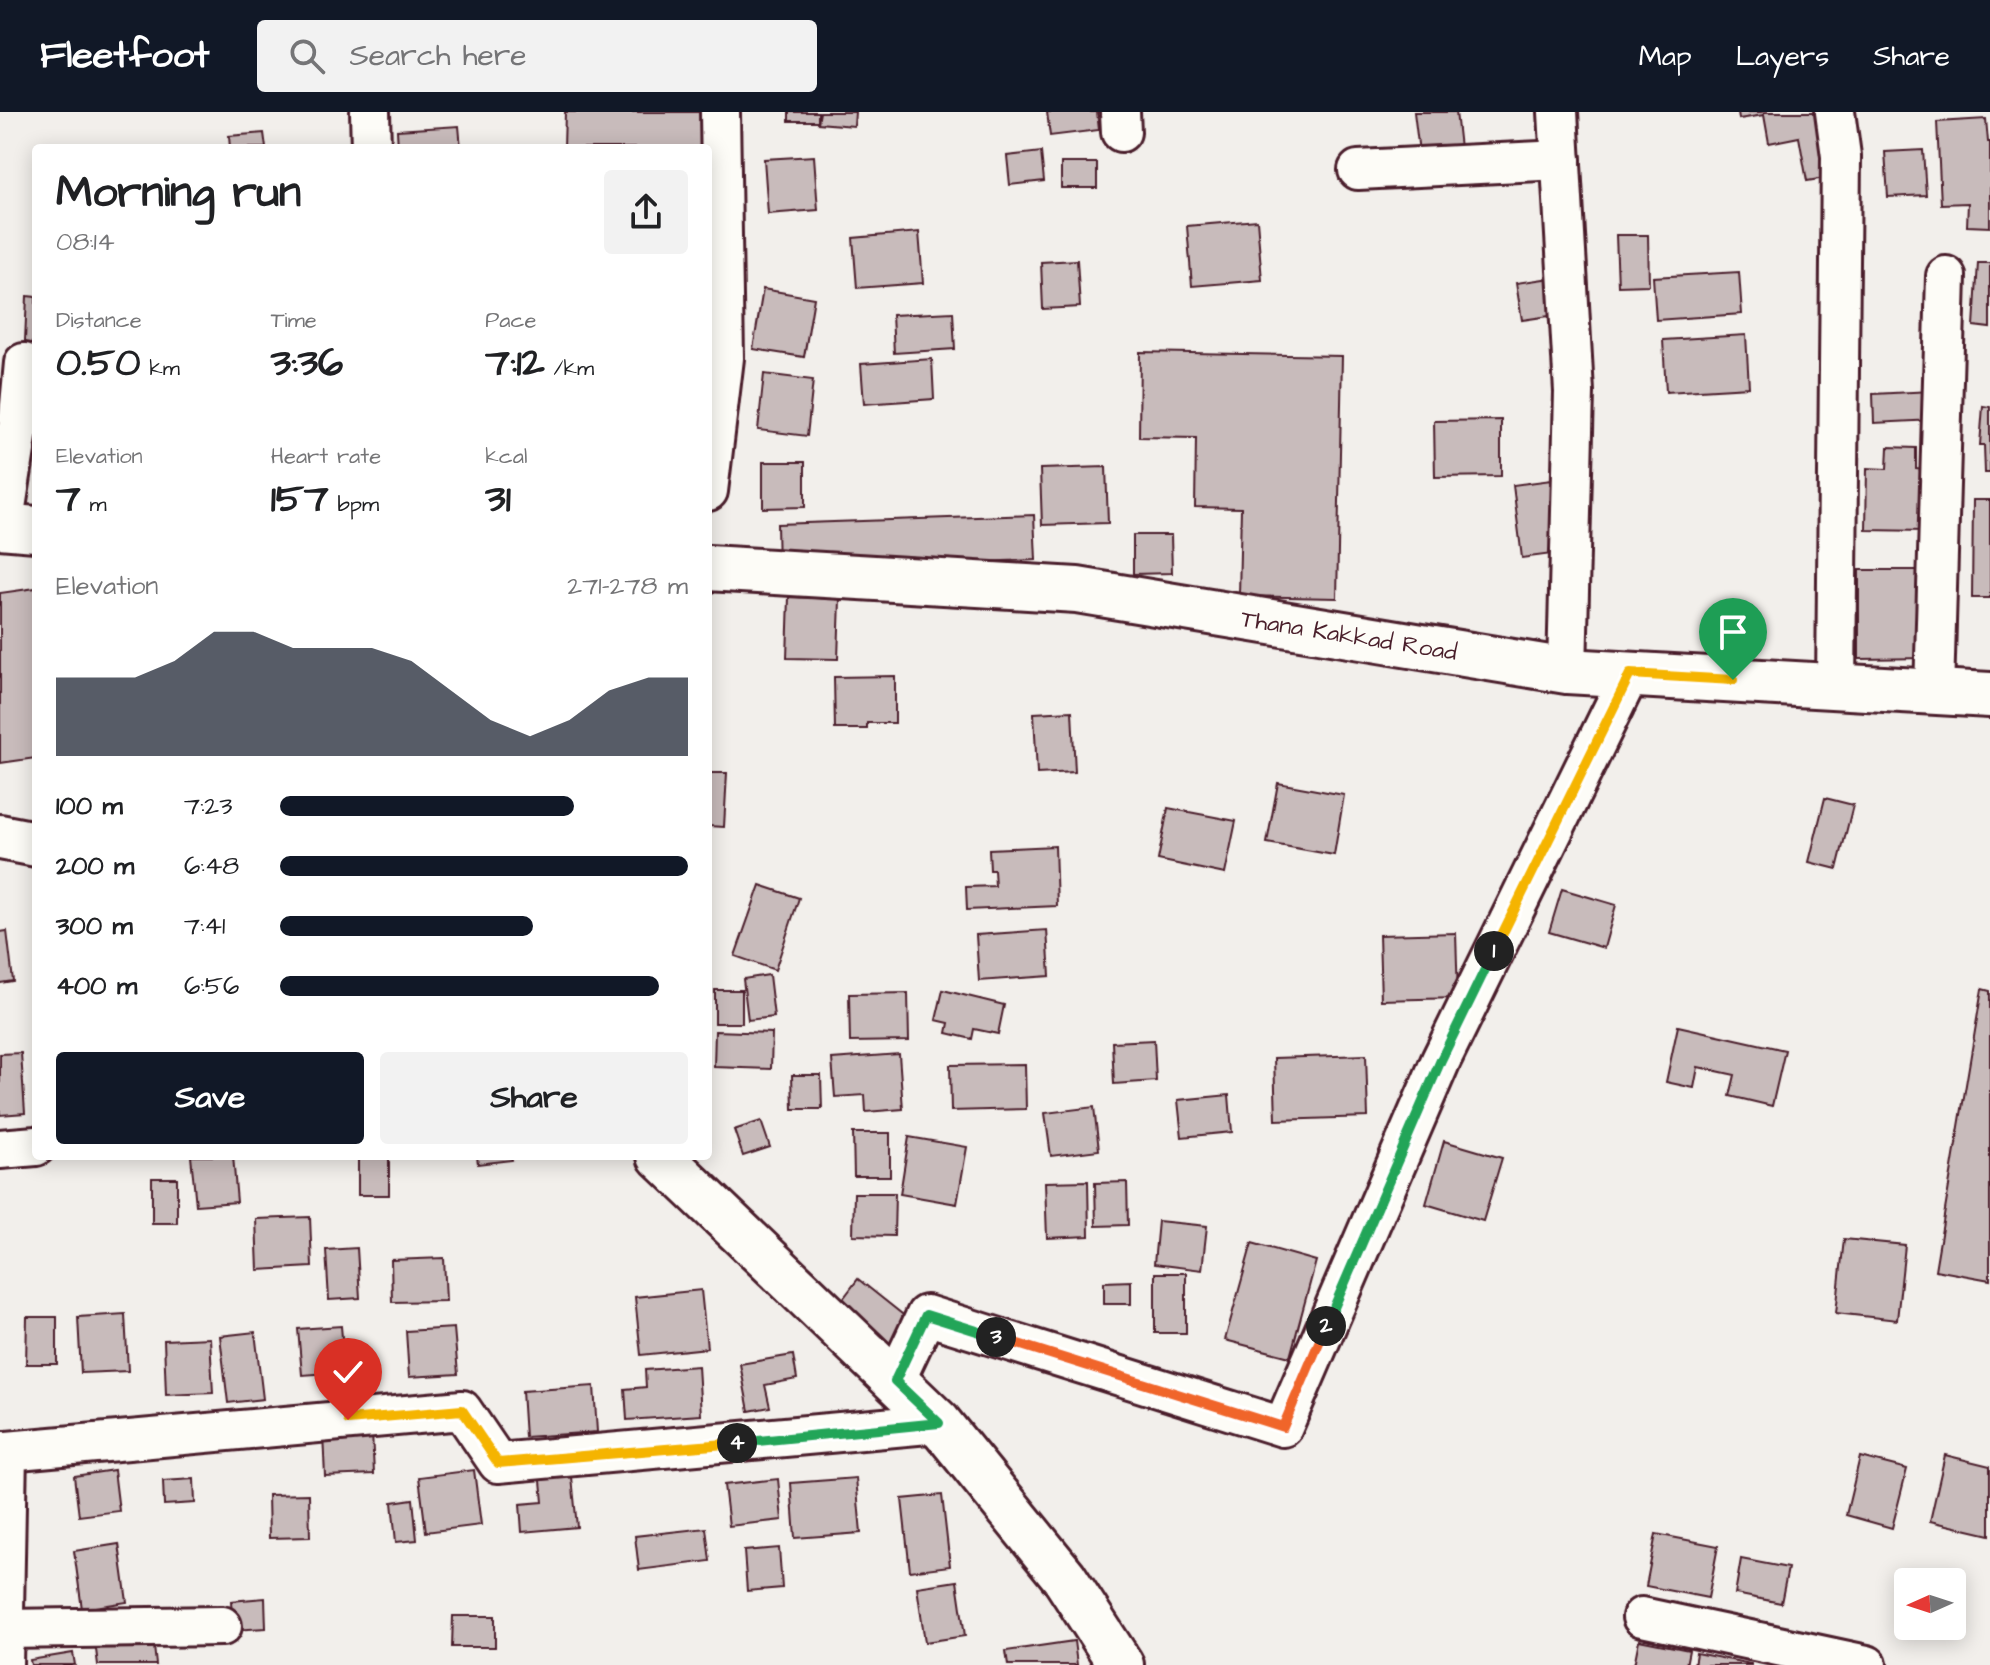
<!DOCTYPE html>
<meta charset="utf-8">
<style>
body{margin:0;font-family:"Architects Daughter",sans-serif;background:#f2f2f2;color:#202124;height:100vh;display:flex;flex-direction:column;font-size:30px;white-space:nowrap}
*{box-sizing:border-box;margin:0}
p{font-size:26px;color:#757577}
.icon{flex:none;width:44px;height:44px;fill:none;stroke:currentColor;stroke-width:2;stroke-linecap:round;stroke-linejoin:round}
.map{position:relative;flex:1;overflow:hidden}
.sheet{position:absolute;left:32px;top:32px;width:680px;height:1016px;display:flex;flex-direction:column;background:#fff;border-radius:8px;box-shadow:0 4px 20px #0003}
.sheet>*{flex:none}
.needle{width:52px;rotate:267deg}
.tools{position:absolute;left:1894px;top:1456px;display:grid;gap:16px}
.tools a{display:grid;place-items:center;width:72px;height:72px;border-radius:8px;background:#fff;box-shadow:0 4px 20px #0003;font-size:40px}
.pin{position:absolute;display:grid;place-items:center;width:68px;height:68px;color:#fff;margin:-82px -34px;border-radius:50% 50% 50% 0;rotate:-45deg;box-shadow:0 0 8px #0007}
.pin .icon{rotate:45deg}
.km{position:absolute;width:40px;height:40px;margin:-20px;border-radius:50%;background:#222;color:#fff;font-size:22px;line-height:40px;text-align:center}
.round{display:grid;place-items:center;flex:none;width:84px;height:84px;border-radius:8px;background:#f2f2f2}
.headline{display:flex;align-items:center;justify-content:space-between;height:136px;padding:0 24px}
h1{font-size:44px;font-weight:700;line-height:60px}
.metrics{display:grid;grid-template-columns:repeat(3,1fr);gap:12px;height:136px;padding:8px 24px}
.metrics div{display:grid;align-content:center}
.metrics b{font-size:40px;font-weight:700}
.metrics small{font-size:22px;font-weight:400}
.metrics p{font-size:22px}
.chart{height:224px;padding:16px 24px}
.chart p{display:flex;justify-content:space-between}
.chart svg{width:100%;height:144px;margin-top:8px;fill:#111827;opacity:.7}
.cta{display:flex;gap:16px;margin-top:auto;padding:16px 24px}
.cta a{flex:1;height:92px;border-radius:8px;background:#111827;color:#fff;font-size:32px;font-weight:700;line-height:92px;text-align:center}
.cta a+a{background:#f2f2f2;color:#202124}
ul{padding:0 24px;list-style:none;font-size:26px}
li{display:grid;grid-template-columns:128px 96px 1fr;align-items:center;height:60px}
li i{height:20px;border-radius:10px;background:#111827}
header{display:flex;align-items:center;gap:48px;box-sizing:border-box;height:112px;padding:0 40px;background:#111827;color:#fff}
header strong{font-size:38px}
nav{display:flex;gap:44px;margin-inline-start:auto;font-size:28px}
.search{width:560px;height:72px;background:#f2f2f2;display:flex;align-items:center;gap:20px;box-sizing:border-box;padding:0 28px;border-radius:8px;color:#757577;font-size:30px}
.map>svg:first-child{display:block}
.building{fill:#c8bbbb;stroke:#4a1f2b;stroke-width:2}
.lines{fill:none;stroke-linecap:round;stroke-linejoin:round}
.minor-casing{stroke:#4a1f2b;stroke-width:44}
.major-casing{stroke:#4a1f2b;stroke-width:50}
.minor{stroke:#fdfcf7;stroke-width:38}
.major{stroke:#fdfcf7;stroke-width:44}
.split-1-casing{stroke:#fff;stroke-width:16}
.split-2-casing{stroke:#fff;stroke-width:16}
.split-3-casing{stroke:#fff;stroke-width:16}
.split-4-casing{stroke:#fff;stroke-width:16}
.split-5-casing{stroke:#fff;stroke-width:16}
.split-1{stroke:#f5b400;stroke-width:10}
.split-2{stroke:#22a559;stroke-width:10}
.split-3{stroke:#f0652b;stroke-width:10}
.split-4{stroke:#22a559;stroke-width:10}
.split-5{stroke:#f5b400;stroke-width:10}
.labels{text-anchor:middle;stroke-width:6;stroke-linejoin:round;paint-order:stroke}
.street-label{font-size:24px;fill:#4a1f2b;stroke:#fdfcf7}
</style>
<header>
<strong>Fleetfoot</strong>
<div class="search"><svg class="icon" aria-label="search" viewBox="0 0 24 24"><circle cx="10" cy="10" r="6"/><path d="M15 15l6 6"/></svg>Search here</div>
<nav><a>Map</a><a>Layers</a><a>Share</a></nav>
</header>
<div class="map">
<svg width="1990" height="1553" viewBox="0 0 1990 1553">
<rect width="100%" height="100%" fill="#f2efeb"/>
<filter id="ink" filterUnits="userSpaceOnUse"><feTurbulence type="fractalNoise" baseFrequency=".0125" numOctaves="2"/><feDisplacementMap in="SourceGraphic" scale="16" xChannelSelector="R" yChannelSelector="G"/><feConvolveMatrix kernelMatrix="1 2 1 2 8 2 1 2 1" color-interpolation-filters="sRGB"/></filter>
<g filter="url(#ink)">
<g class="building">
<polygon points="565,0 703,0 702,36 564,36"/>
<rect x="789" y="0" width="29" height="9"/>
<polygon points="820,0 855,0 854,14 818,11"/>
<polygon points="1047,0 1097,0 1099,18 1050,24"/>
<polygon points="1414,0 1456,0 1460,36 1419,40"/>
<polygon points="1738,0 1820,0 1831,65 1807,69 1799,25 1769,31 1764,3 1739,7"/>
<polygon points="1986,7 1988,30 1990,30 1990,115 1967,114 1968,91 1941,92 1937,10"/>
<polygon points="459,14 461,36 398,36 397,18"/>
<polygon points="264,21 266,36 230,36 229,24"/>
<polygon points="1923,38 1926,83 1888,85 1885,40"/>
<polygon points="1041,40 1044,69 1010,73 1007,44"/>
<polygon points="814,44 818,98 768,102 764,47"/>
<rect x="1061" y="51" width="36" height="25"/>
<polygon points="1257,108 1262,168 1192,174 1187,114"/>
<polygon points="919,120 923,171 857,176 853,126"/>
<polygon points="1616,123 1648,123 1649,173 1618,174"/>
<polygon points="1077,148 1080,195 1043,197 1041,150"/>
<polygon points="1978,151 1990,151 1990,216 1974,214"/>
<polygon points="1739,160 1742,202 1656,208 1653,165"/>
<polygon points="1558,165 1563,202 1522,208 1516,171"/>
<polygon points="763,177 814,186 804,245 753,237"/>
<polygon points="27,184 36,185 36,251 24,251"/>
<polygon points="953,200 955,237 894,241 892,203"/>
<polygon points="1746,223 1749,275 1666,280 1663,228"/>
<polygon points="1140,240 1342,244 1337,486 1239,484 1241,396 1195,395 1196,326 1139,325"/>
<polygon points="932,247 934,287 864,292 861,252"/>
<polygon points="764,262 813,268 807,324 758,318"/>
<polygon points="1932,279 1934,308 1874,311 1873,282"/>
<polygon points="1983,294 1990,295 1990,361 1985,361 1984,333 1980,333"/>
<polygon points="1501,308 1501,364 1435,365 1434,309"/>
<polygon points="1888,335 1916,336 1916,357 1928,358 1927,419 1866,418 1867,356 1887,357"/>
<polygon points="763,350 805,350 805,395 763,396"/>
<polygon points="1106,355 1108,411 1042,413 1040,357"/>
<polygon points="1551,368 1560,441 1522,446 1513,373"/>
<polygon points="1973,388 1990,388 1990,486 1972,486"/>
<polygon points="1034,403 1036,448 778,456 777,412"/>
<polygon points="1133,423 1171,423 1172,461 1133,462"/>
<polygon points="1859,458 1927,458 1928,546 1859,547"/>
<polygon points="36,476 36,646 0,651 0,481"/>
<polygon points="789,485 840,487 838,547 787,546"/>
<polygon points="895,564 895,611 867,611 867,617 835,617 834,565"/>
<polygon points="1072,599 1075,660 1037,662 1034,601"/>
<polygon points="708,661 727,661 724,715 708,714"/>
<polygon points="1278,671 1344,683 1334,743 1267,731"/>
<polygon points="1825,686 1853,693 1837,757 1809,750"/>
<polygon points="1168,696 1236,709 1225,762 1158,748"/>
<polygon points="1055,734 1057,794 967,798 966,775 995,774 994,758 990,758 989,737"/>
<polygon points="760,773 799,786 775,858 735,844"/>
<polygon points="1562,777 1616,793 1604,836 1549,820"/>
<polygon points="1047,818 1050,864 979,869 976,823"/>
<polygon points="7,819 13,869 0,871 0,820"/>
<polygon points="1456,821 1458,886 1381,888 1379,823"/>
<polygon points="769,863 774,905 748,908 743,867"/>
<polygon points="1982,877 1990,879 1990,1168 1935,1158"/>
<rect x="715" y="878" width="27" height="33"/>
<polygon points="943,878 1004,893 998,922 974,917 972,927 947,921 949,911 936,908"/>
<polygon points="908,881 909,929 850,930 849,882"/>
<polygon points="1678,914 1785,938 1772,994 1730,984 1735,963 1698,955 1694,976 1666,970"/>
<polygon points="715,919 772,921 771,957 714,955"/>
<polygon points="1154,928 1156,969 1114,972 1112,930"/>
<polygon points="21,941 25,1001 0,1003 0,942"/>
<polygon points="899,942 903,997 866,1000 865,983 835,985 832,947"/>
<polygon points="1366,943 1368,1005 1276,1008 1274,946"/>
<polygon points="1025,952 1026,997 951,999 950,953"/>
<polygon points="792,963 821,963 822,997 793,997"/>
<polygon points="1229,983 1232,1020 1182,1025 1178,988"/>
<polygon points="1094,995 1099,1038 1051,1044 1045,1001"/>
<polygon points="761,1009 770,1035 743,1044 734,1018"/>
<polygon points="853,1021 890,1021 890,1064 854,1064"/>
<polygon points="909,1025 967,1035 957,1092 900,1082"/>
<polygon points="1444,1029 1502,1046 1483,1109 1426,1092"/>
<polygon points="191,1044 233,1044 237,1090 196,1093"/>
<rect x="358" y="1044" width="31" height="39"/>
<polygon points="477,1044 511,1044 512,1048 478,1052"/>
<rect x="152" y="1066" width="25" height="45"/>
<polygon points="1088,1069 1089,1124 1047,1126 1045,1070"/>
<polygon points="1127,1070 1128,1113 1096,1114 1095,1071"/>
<polygon points="854,1081 895,1081 894,1124 853,1123"/>
<polygon points="310,1105 312,1155 258,1158 256,1107"/>
<polygon points="1158,1109 1207,1114 1202,1158 1154,1152"/>
<polygon points="1844,1127 1905,1133 1897,1208 1836,1201"/>
<polygon points="1252,1131 1316,1149 1290,1245 1225,1228"/>
<polygon points="357,1136 360,1186 329,1188 326,1138"/>
<polygon points="444,1146 446,1189 392,1190 391,1148"/>
<rect x="1155" y="1161" width="31" height="60"/>
<polygon points="858,1167 912,1210 890,1238 836,1196"/>
<polygon points="1131,1169 1131,1192 1104,1192 1104,1170"/>
<polygon points="701,1178 707,1236 641,1243 635,1185"/>
<polygon points="125,1202 128,1259 81,1261 78,1205"/>
<polygon points="27,1205 57,1205 57,1252 26,1252"/>
<polygon points="341,1214 345,1260 302,1263 298,1217"/>
<polygon points="454,1216 458,1262 409,1265 406,1219"/>
<polygon points="255,1220 263,1287 228,1291 220,1224"/>
<polygon points="210,1226 213,1281 166,1283 164,1228"/>
<polygon points="793,1243 797,1267 765,1273 770,1295 749,1299 740,1252"/>
<polygon points="698,1254 701,1303 627,1308 625,1277 646,1275 645,1258"/>
<polygon points="594,1274 597,1320 525,1325 522,1279"/>
<polygon points="369,1280 370,1296 339,1297 338,1282"/>
<polygon points="372,1320 374,1362 325,1364 323,1322"/>
<polygon points="1945,1343 1990,1354 1990,1423 1930,1409"/>
<polygon points="1860,1345 1907,1357 1892,1416 1846,1403"/>
<polygon points="571,1355 577,1415 522,1420 520,1392 543,1390 540,1358"/>
<polygon points="114,1358 119,1399 79,1404 74,1364"/>
<polygon points="474,1358 481,1413 426,1420 419,1365"/>
<polygon points="856,1366 861,1421 795,1426 791,1371"/>
<polygon points="194,1367 195,1391 164,1393 163,1369"/>
<polygon points="778,1367 782,1408 729,1414 724,1373"/>
<polygon points="309,1382 310,1425 269,1426 268,1383"/>
<polygon points="942,1383 950,1454 910,1459 902,1387"/>
<polygon points="413,1387 417,1428 396,1430 392,1390"/>
<polygon points="706,1416 710,1449 639,1458 635,1424"/>
<polygon points="1656,1422 1718,1434 1708,1486 1646,1474"/>
<polygon points="119,1432 127,1490 82,1497 74,1439"/>
<polygon points="779,1436 782,1476 747,1479 744,1439"/>
<polygon points="1741,1447 1788,1456 1781,1491 1735,1482"/>
<polygon points="957,1469 965,1524 925,1530 917,1475"/>
<polygon points="265,1486 266,1516 233,1518 231,1489"/>
<polygon points="453,1504 495,1504 495,1535 452,1535"/>
<polygon points="153,1525 156,1553 98,1553 95,1530"/>
<polygon points="1639,1528 1689,1538 1686,1553 1634,1553"/>
<polygon points="1074,1529 1077,1553 1008,1553 1006,1539"/>
<polygon points="73,1541 75,1553 31,1553 30,1548"/>
<polygon points="1696,1541 1751,1552 1751,1553 1694,1553"/>
</g>
<g class="lines">
<g class="minor-casing">
<g id="minor">
<polyline points="370,0 371,36"/>
<polyline points="1120,0 1121,20"/>
<polyline points="1558,0 1574,280 1567,559"/>
<polyline points="1835,0 1841,44 1836,574"/>
<polyline points="1358,58 1561,48"/>
<polyline points="708,379 724,246 720,0"/>
<polyline points="3,415 17,325 24,251"/>
<polyline points="1934,580 1946,164"/>
<polyline points="0,1037 36,1034"/>
<polyline points="895,1269 926,1203 1283,1315 1441,948 1630,562"/>
<polyline points="0,1339 7,1339 3,1553"/>
<polyline points="7,1339 462,1298 498,1351 939,1311"/>
<polyline points="1642,1505 1867,1553"/>
<polyline points="3,1517 222,1514"/>
</g>
</g>
<g class="major-casing">
<g id="major">
<polyline points="0,414 36,417"/>
<polyline points="708,456 1077,478 1567,559 1990,583"/>
<polyline points="0,725 36,732"/>
<polyline points="660,1044 939,1311 1064,1465 1121,1553"/>
</g>
</g>
<use href="#minor" class="minor"/>
<use href="#major" class="major"/>
</g>
</g>
<g class="lines" filter="url(#ink)">
<g class="split-1-casing">
<polyline id="split-1" points="1494,839 1630,562 1733,568"/>
</g>
<g class="split-2-casing">
<polyline id="split-2" points="1326,1214 1441,948 1494,839"/>
</g>
<g class="split-3-casing">
<polyline id="split-3" points="996,1225 1283,1315 1326,1214"/>
</g>
<g class="split-4-casing">
<polyline id="split-4" points="737,1331 939,1311 895,1269 926,1203 996,1225"/>
</g>
<g class="split-5-casing">
<polyline id="split-5" points="348,1308 462,1298 498,1351 737,1331"/>
</g>
<use href="#split-1" class="split-1"/>
<use href="#split-2" class="split-2"/>
<use href="#split-3" class="split-3"/>
<use href="#split-4" class="split-4"/>
<use href="#split-5" class="split-5"/>
</g>
<g class="labels">
<g class="street-label">
<text transform="translate(1349 523) rotate(9)" y="8">Thana Kakkad Road</text>
</g>
</g>
</svg>
<div class="tools">
<a><svg class="needle" viewBox="-14 -14 28 28"><path d="M0-13l5 13h-10z" fill="#e53935"/><path d="M0 13l5-13h-10z" fill="#757577"/></svg></a>
</div>
<div class="pin" style="left:1733px;top:568px;background:#1e9e55"><svg class="icon" aria-label="arrive" viewBox="0 0 24 24"><path d="M6 21V4h12l-3 4 3 4H6"/></svg></div>
<div class="pin" style="left:348px;top:1308px;background:#d93025"><svg class="icon" aria-label="check" viewBox="0 0 24 24"><path d="M5 12l5 5 9-10"/></svg></div>
<b class="km" style="left:1494px;top:839px">1</b>
<b class="km" style="left:1326px;top:1214px">2</b>
<b class="km" style="left:996px;top:1225px">3</b>
<b class="km" style="left:737px;top:1331px">4</b>
<section class="sheet">
<div class="headline"><div><h1>Morning run</h1><p>08:14</p></div><a class="round"><svg class="icon" aria-label="share" viewBox="0 0 24 24"><path d="M12 15V3M7 8l5-5 5 5M5 13v7h14v-7"/></svg></a></div>
<div class="metrics">
<div><p>Distance</p><b>0.50<small> km</small></b></div>
<div><p>Time</p><b>3:36</b></div>
<div><p>Pace</p><b>7:12<small> /km</small></b></div>
</div>
<div class="metrics">
<div><p>Elevation</p><b>7<small> m</small></b></div>
<div><p>Heart rate</p><b>157<small> bpm</small></b></div>
<div><p>kcal</p><b>31</b></div>
</div>
<div class="chart"><p><span>Elevation</span>271–278 m</p>
<svg viewBox="0 0 160 44" preserveAspectRatio="none"><path d="M0 44V20L10 20L20 20L30 15L40 6L50 6L60 11L70 11L80 11L90 15L100 24L110 33L120 38L130 33L140 24L150 20L160 20V44z"/></svg>
</div>
<ul>
<li><b>100 m</b>7:23<i style="width:72%"></i></li>
<li><b>200 m</b>6:48<i style="width:100%"></i></li>
<li><b>300 m</b>7:41<i style="width:62%"></i></li>
<li><b>400 m</b>6:56<i style="width:93%"></i></li>
</ul>
<div class="cta"><a>Save</a><a>Share</a></div>
</section>
</div>
